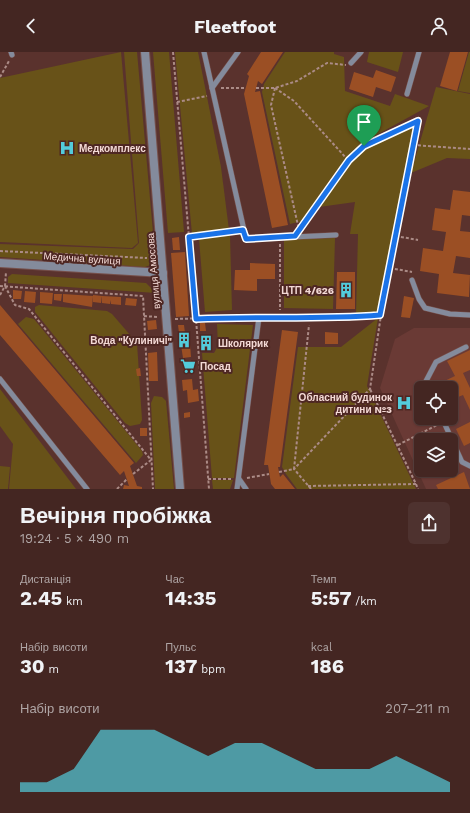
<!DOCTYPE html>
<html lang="uk">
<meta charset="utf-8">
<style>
body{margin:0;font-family:"Work Sans",sans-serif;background:#4e322f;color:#f1f3f6;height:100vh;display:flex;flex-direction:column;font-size:15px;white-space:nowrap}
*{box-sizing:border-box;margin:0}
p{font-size:13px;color:#afa5a5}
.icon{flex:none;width:22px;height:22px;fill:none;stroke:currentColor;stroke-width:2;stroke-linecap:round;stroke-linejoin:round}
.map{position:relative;height:437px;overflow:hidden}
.details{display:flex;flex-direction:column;background:#442622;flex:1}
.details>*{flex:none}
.tools{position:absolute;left:414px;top:329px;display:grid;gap:8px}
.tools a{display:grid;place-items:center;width:44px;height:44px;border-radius:6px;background:#442622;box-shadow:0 1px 3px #0004,0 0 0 1px #5c4340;font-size:20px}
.pin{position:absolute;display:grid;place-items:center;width:34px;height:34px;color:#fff;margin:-41px -17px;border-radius:50% 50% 50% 0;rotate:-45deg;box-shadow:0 0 4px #0007}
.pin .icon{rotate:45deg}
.round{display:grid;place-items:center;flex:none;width:42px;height:42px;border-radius:6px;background:#4e322f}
.summary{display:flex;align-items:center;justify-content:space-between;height:68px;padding:0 20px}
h1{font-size:22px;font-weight:700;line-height:30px}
.stats{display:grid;grid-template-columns:repeat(3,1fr);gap:6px;height:68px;padding:4px 20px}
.stats div{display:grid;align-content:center}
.stats b{font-size:20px;font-weight:700}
.stats small{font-size:11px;font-weight:400}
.stats p{font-size:11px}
.chart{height:112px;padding:8px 20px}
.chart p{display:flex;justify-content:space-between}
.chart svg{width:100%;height:72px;margin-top:4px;fill:#53cbdb;opacity:.7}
header{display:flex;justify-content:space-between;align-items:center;height:52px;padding:0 20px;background:#442622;font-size:18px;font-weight:700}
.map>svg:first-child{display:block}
.built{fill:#6a3a35;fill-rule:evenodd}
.green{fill:#685218}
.building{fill:#9b4f24}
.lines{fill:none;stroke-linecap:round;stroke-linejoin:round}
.service-casing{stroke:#76504b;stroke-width:6}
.tertiary-casing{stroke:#76504b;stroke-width:10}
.path{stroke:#ab8b86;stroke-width:2;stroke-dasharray:3 2;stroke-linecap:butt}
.service{stroke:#848b9c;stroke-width:5}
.tertiary{stroke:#848b9c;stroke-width:8}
.route-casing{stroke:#fff;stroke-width:8}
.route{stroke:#1a73e8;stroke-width:5}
.labels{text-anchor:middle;stroke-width:4;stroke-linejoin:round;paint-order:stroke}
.poi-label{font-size:10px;font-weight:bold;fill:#f4dad6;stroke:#4e2723;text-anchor:start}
.street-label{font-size:10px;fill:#f4dad6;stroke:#4e2723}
</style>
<header><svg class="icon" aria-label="back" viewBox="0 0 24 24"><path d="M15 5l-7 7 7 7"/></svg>Fleetfoot<svg class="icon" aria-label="person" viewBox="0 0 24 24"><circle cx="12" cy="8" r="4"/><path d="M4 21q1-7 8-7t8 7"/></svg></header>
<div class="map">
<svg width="470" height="437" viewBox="0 0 470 437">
<rect width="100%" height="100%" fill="#5a322d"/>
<path class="built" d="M 414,276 L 470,276 L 470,437 L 426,437 L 380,336 L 395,287 ZM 421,336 L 451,336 L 451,366 L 421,366 ZM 421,388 L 451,388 L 451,418 L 421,418 Z"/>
<g class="green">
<polygon points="121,0 138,191 132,196 0,190 0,26"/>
<polygon points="124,0 137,0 155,203 153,212 145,215 0,205 0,192 133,197 139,191"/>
<polygon points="153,0 169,0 184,180 168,181"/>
<polygon points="175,0 198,0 221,115 229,178 192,182"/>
<polygon points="285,0 334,0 334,2 344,5 345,39 390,54 395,42 429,54 360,92 337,118 302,169 290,172 262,40 264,32"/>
<polygon points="369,0 403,0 398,20 367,10"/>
<polygon points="469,0 470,0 470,41 458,39"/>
<polygon points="436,35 470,42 470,107 447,106 411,121"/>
<polygon points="414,74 378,261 356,262 358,182 350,182 355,150 319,155 350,111 366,96"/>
<polygon points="230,183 232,258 205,260 199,187"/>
<polygon points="335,186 333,257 284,256 284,187"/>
<polygon points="12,222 146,231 156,241 8,231 8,225"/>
<polygon points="39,253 107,259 112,262 137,291 142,368 140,372 130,374 125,371 35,260 35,255"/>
<polygon points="26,265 34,267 142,399 143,403 136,411 18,272"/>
<polygon points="378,266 367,334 416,437 297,437 286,422 282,415 298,295 341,295"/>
<polygon points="217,272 253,273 234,426 212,426 202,301 214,301 218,294"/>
<polygon points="0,337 76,437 9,437 13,392 0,374"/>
<polygon points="154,344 162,345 166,349 174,437 155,437 151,351"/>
<polygon points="0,414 10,415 8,437 0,437"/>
<polygon points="212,428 233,428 230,437 213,437"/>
</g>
<g class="building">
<polygon points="261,0 283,0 262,32 258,29 255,40 260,39 288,173 272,176 244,42 249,24 247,22"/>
<polygon points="450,0 468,0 457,39 440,34"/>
<polygon points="376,18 396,25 391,40 376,35 373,45 349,37 354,20 373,26"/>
<polygon points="453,138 470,140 470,164 462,163 460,179 470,180 470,206 456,204 453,221 470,223 469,245 437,241 439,222 420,219 423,196 443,199 446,180 432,178 435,156 450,158"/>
<polygon points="179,185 180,198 173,198 172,186"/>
<polygon points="185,200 189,264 176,265 171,201"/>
<polygon points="250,211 275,212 275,227 257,227 257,239 234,238 235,218 250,218"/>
<polygon points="337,220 355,220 355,257 336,257"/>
<polygon points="13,238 22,239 21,247 13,247"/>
<polygon points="25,239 36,240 35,251 24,250"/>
<polygon points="40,240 53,241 52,252 40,251"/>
<polygon points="54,242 62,242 61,249 54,248"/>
<polygon points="63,242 93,244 92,255 63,250"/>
<polygon points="93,243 102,244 101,251 93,250"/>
<polygon points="102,244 121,245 121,253 111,252 111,248 110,252 102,251"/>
<polygon points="404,244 414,246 410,266 401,265"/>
<polygon points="126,246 137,247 136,254 125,253"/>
<polygon points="0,253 134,411 130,414 137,434 142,435 142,437 123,437 124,433 129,434 124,419 120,423 0,283"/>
<polygon points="156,268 157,277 148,278 147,269"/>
<polygon points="200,271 205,271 206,279 200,279"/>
<polygon points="178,273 184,273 185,281 179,281"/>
<polygon points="282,278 298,280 280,415 278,415 280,425 283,422 295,437 275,437 271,432 268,413 264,413"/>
<polygon points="325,280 338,281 338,292 325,292"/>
<circle cx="206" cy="291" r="5"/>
<polygon points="190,292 191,305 183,306 181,293"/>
<polygon points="470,298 470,318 463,321 470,336 470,358 463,343 451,348 451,336 437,336 436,333 455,324 447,309"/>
<polygon points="157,300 158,329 149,329 148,301"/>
<polygon points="191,308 192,319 184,320 183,309"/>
<polygon points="140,316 141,324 137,324 136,317"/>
<polygon points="192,327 193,338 198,337 199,349 188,351 187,338 183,339 182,328"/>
<polygon points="190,360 190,365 184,366 184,361"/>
<polygon points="470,370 470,391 464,394 456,377"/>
<rect x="140" y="376" width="7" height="8"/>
<polygon points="464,420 470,437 438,437 436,433"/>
</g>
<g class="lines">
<g class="service-casing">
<g id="service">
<polyline points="11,0 12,3"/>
<polyline points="204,0 246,187 336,183"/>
<polyline points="351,11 361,0"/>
<polyline points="212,36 238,0"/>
<polyline points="407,42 419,0"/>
<polyline points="412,228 419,247 425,256 450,262 470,263"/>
<polyline points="0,327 87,437"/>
<polyline points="428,336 425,331 436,310 466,295"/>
<polyline points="442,366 462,410 470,414"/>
<polyline points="239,427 246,437"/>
<polyline points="237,437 259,265 349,266"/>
</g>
</g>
<g class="tertiary-casing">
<g id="tertiary">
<polyline points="145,0 180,437"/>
<polyline points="0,211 163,221"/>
</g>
</g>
<g class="path">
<polyline points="173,0 196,267 209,437"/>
<polyline points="0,25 9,9"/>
<polyline points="221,36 245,36"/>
<polyline points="256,36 275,36 297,29 327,11 346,13"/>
<polyline points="275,36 271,53 299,178"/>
<polyline points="275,36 294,49 348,108"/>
<polyline points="177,50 207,44"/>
<polyline points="413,93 470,97"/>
<polyline points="300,177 349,108 364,94 418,69"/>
<polyline points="396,184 418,188"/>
<polyline points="189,185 238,179"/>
<polyline points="280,192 280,258"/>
<polyline points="0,199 147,206"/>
<polyline points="390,216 412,220"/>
<polyline points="0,234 143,244 153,437"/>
<polyline points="5,234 15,253 29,257 151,408"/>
<polyline points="0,243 5,234 6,220"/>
<polyline points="144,264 157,265"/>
<polyline points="356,265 381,263"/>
<polyline points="175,267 252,265"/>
<polyline points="398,393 437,373"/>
<polyline points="279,420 294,417 309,273"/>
<polyline points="133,422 151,408"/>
<polyline points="247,426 269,422"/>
<polyline points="208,427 231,427"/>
<polyline points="416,432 418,437"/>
<polyline points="308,434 416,432 370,337"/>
<polyline points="117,437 127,427"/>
<polyline points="311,437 294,417 370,337 381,263 418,69"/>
</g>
<use href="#service" class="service"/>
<use href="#tertiary" class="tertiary"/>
</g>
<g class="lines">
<g class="route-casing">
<path id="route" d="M 418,69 L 380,263 C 319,268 258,264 196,267 L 189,185 L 243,178 L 246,187 L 295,184 L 349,108 L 364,94 Z"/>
</g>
<use href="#route" class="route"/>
</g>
<defs>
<g id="hospital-bare" transform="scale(1.2)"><path d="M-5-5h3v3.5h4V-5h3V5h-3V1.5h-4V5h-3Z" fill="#53cbdb" stroke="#4e2723" stroke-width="2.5" paint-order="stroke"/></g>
<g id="building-bare" transform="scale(1.2)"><path d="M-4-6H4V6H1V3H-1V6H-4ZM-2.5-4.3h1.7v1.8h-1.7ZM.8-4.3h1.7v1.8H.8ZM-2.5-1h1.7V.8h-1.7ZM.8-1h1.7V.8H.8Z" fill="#53cbdb" stroke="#4e2723" stroke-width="2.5" paint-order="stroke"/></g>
<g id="supermarket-bare" transform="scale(1.2)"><path d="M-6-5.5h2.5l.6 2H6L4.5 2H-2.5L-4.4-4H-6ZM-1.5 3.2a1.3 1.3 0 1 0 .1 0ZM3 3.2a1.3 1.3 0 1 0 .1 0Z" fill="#53cbdb" stroke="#4e2723" stroke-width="2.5" paint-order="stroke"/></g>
</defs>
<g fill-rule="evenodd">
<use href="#hospital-bare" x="67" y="96"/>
<use href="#building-bare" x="346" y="238"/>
<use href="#building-bare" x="184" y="288"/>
<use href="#building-bare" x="206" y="291"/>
<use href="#supermarket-bare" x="188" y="314"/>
<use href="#hospital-bare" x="404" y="351"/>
</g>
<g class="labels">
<g class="poi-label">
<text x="79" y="100">Медкомплекс</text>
<text x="334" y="242" text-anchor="end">ЦТП 4/626</text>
<text x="172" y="292" text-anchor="end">Вода "Кулиничі"</text>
<text x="218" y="295">Школярик</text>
<text x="200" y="318">Посад</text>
<text x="392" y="349" text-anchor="end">Обласний будинок<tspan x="392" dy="12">дитини №3</tspan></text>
</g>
<g class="street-label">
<text transform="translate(82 206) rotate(4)" y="4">Медична вулиця</text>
<text transform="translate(153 219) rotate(-95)" y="4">вулиця Амосова</text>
</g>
</g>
</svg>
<div class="tools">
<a><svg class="icon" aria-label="locate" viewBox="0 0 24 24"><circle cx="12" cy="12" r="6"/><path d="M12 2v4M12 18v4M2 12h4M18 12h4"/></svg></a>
<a><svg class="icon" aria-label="layers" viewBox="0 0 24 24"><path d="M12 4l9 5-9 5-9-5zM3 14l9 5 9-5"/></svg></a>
</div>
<div class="pin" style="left:364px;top:94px;background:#1e9e55"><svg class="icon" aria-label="arrive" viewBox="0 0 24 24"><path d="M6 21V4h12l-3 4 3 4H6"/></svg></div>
</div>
<section class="details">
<div class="summary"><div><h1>Вечірня пробіжка</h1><p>19:24 · 5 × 490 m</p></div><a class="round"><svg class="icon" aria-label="share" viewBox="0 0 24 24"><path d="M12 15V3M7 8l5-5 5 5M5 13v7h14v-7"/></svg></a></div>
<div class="stats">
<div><p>Дистанція</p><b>2.45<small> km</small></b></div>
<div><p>Час</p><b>14:35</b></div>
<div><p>Темп</p><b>5:57<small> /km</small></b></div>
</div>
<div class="stats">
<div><p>Набір висоти</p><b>30<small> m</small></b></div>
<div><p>Пульс</p><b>137<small> bpm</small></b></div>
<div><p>kcal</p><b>186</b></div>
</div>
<div class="chart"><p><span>Набір висоти</span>207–211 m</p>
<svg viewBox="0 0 160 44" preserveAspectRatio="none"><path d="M0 44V38L10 38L20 30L30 6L40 6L50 6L60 14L70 22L80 14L90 14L100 22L110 30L120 30L130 30L140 22L150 30L160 38V44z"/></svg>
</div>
</section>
